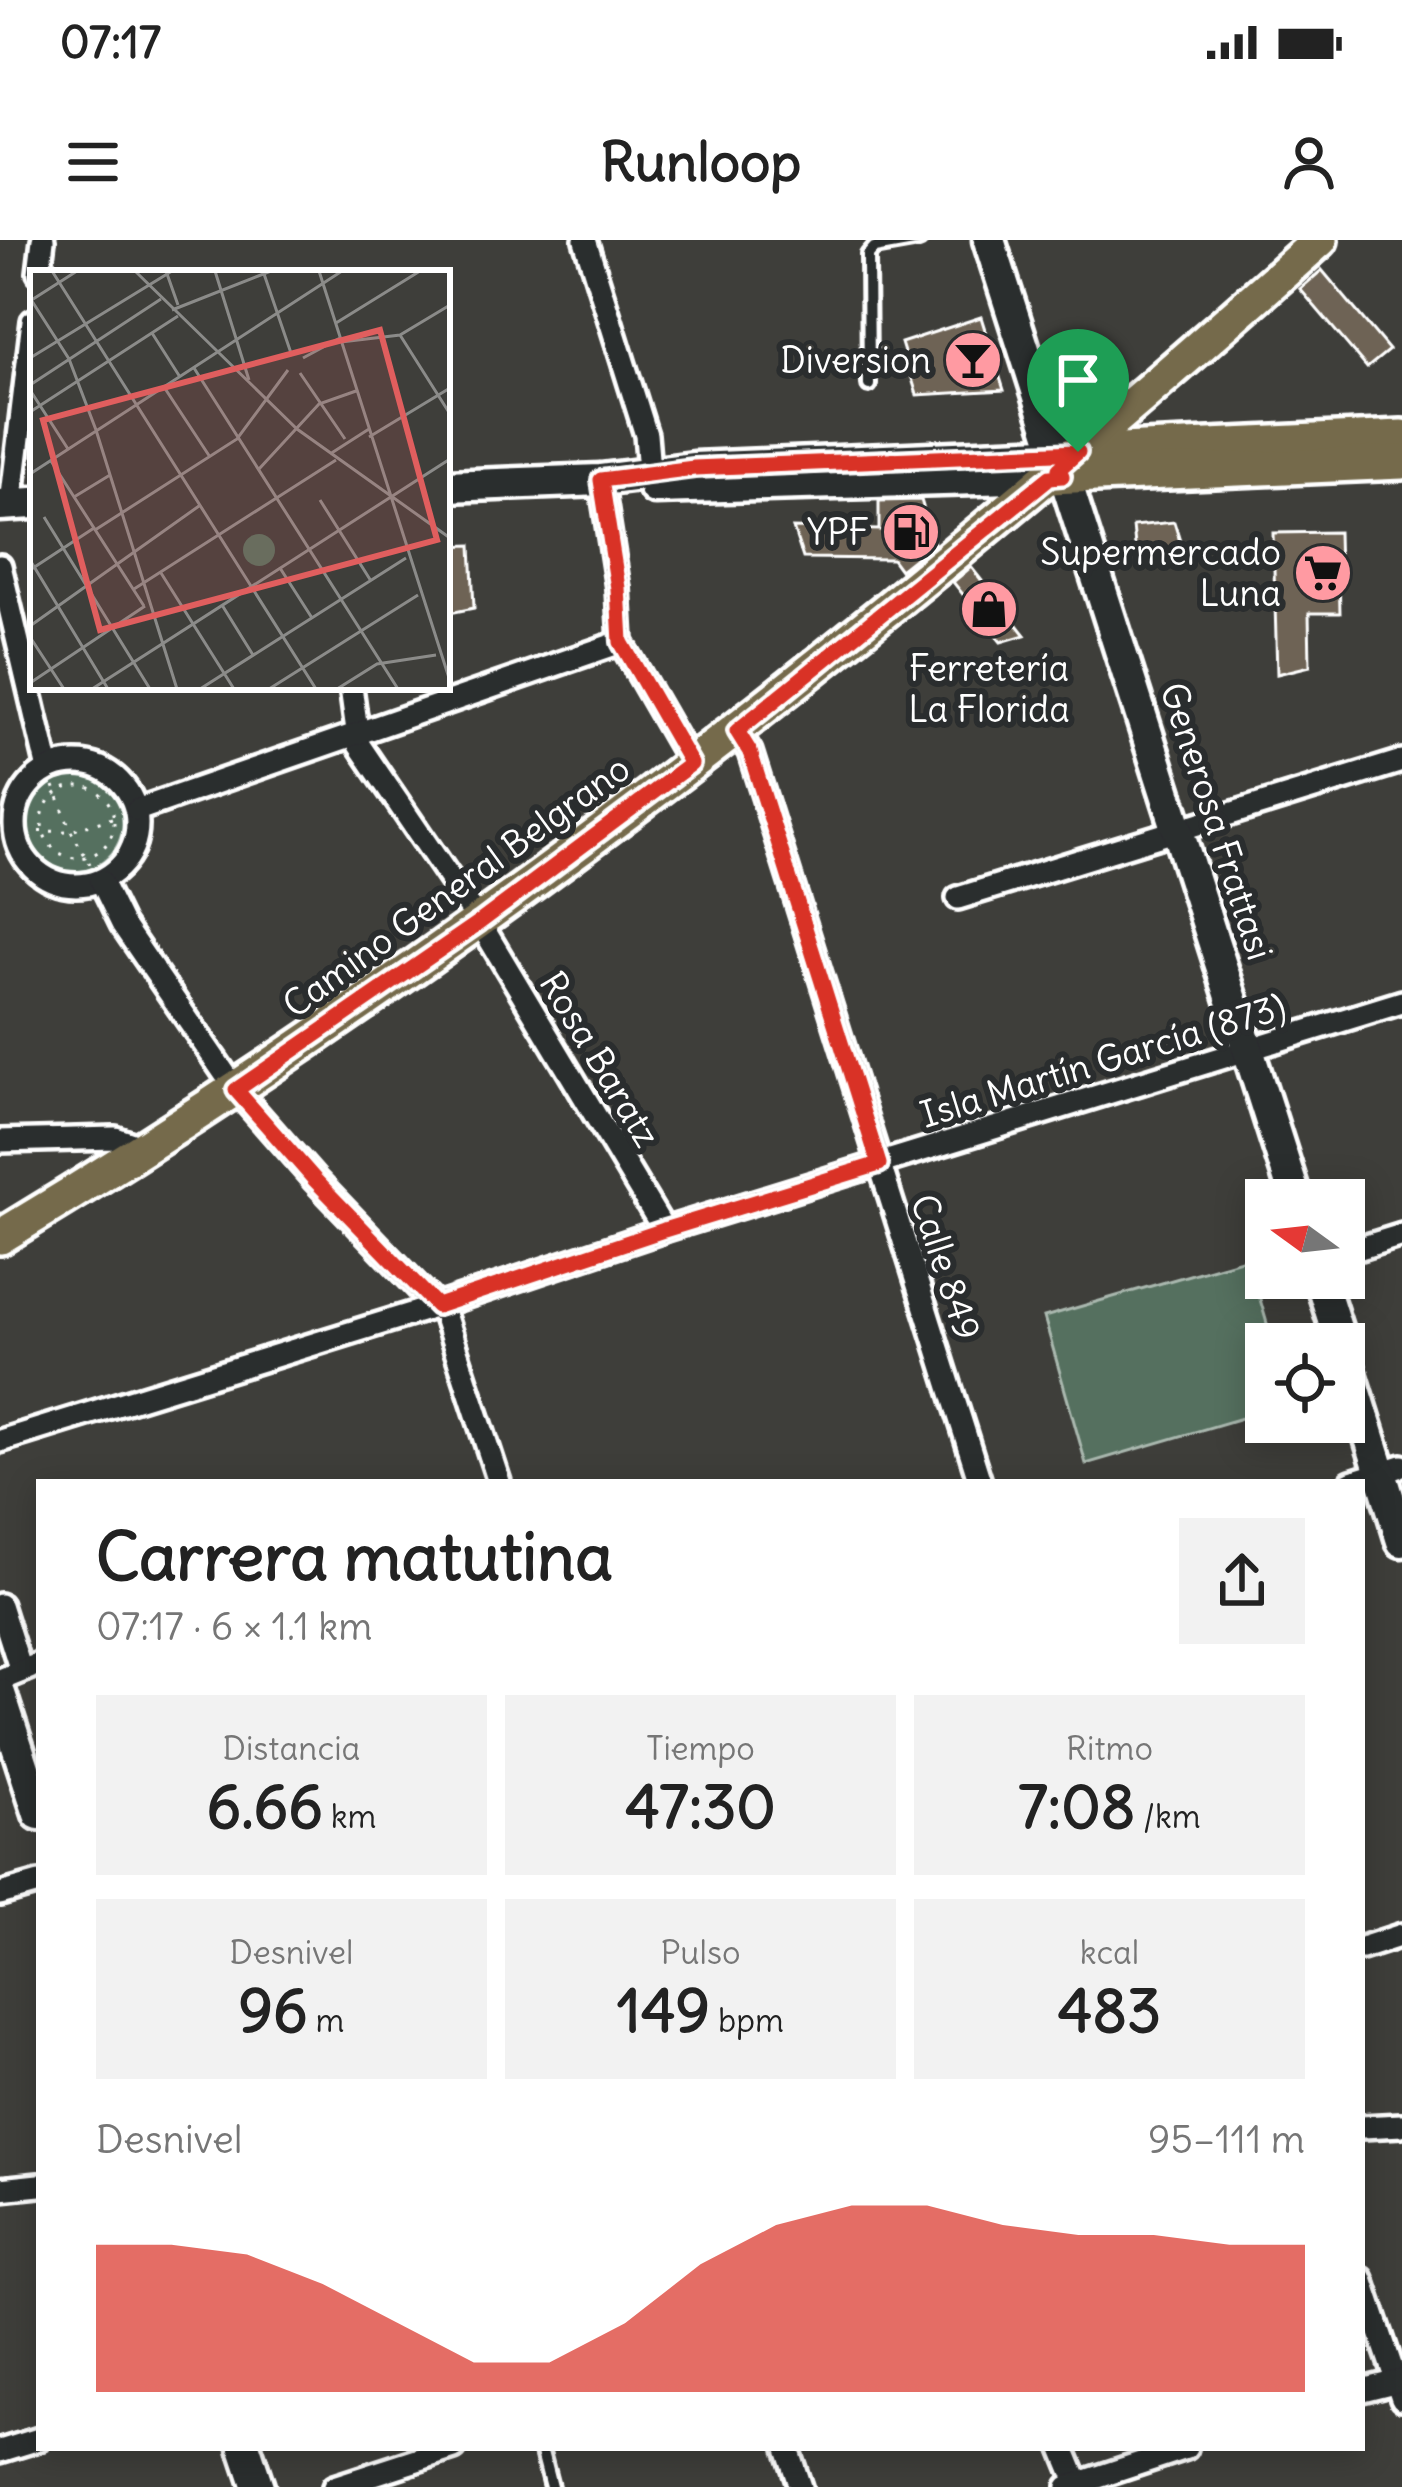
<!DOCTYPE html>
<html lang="es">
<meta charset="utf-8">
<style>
body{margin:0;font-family:Delius,sans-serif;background:#f2f2f2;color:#222;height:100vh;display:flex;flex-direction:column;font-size:45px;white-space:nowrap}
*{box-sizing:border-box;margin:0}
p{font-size:39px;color:#767676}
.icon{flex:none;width:66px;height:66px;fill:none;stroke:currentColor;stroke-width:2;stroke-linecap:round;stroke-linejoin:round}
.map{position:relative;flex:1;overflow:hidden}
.side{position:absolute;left:36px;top:1239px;width:1329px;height:972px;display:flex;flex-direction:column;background:#fff;border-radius:0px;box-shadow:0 6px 30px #0003}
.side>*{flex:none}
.needle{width:78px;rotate:285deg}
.controls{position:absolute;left:1245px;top:939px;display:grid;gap:24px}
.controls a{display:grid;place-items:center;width:120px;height:120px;border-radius:0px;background:#fff;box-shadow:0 6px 30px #0003;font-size:60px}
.pin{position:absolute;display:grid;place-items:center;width:102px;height:102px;color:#fff;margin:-123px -51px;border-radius:50% 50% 50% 0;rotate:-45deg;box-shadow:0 0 12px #0007}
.pin .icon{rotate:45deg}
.round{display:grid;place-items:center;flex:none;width:126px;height:126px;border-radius:0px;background:#f2f2f2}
.summary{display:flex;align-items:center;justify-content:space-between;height:204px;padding:0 60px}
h1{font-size:66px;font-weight:700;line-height:90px}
.figures{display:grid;grid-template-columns:repeat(3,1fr);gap:18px;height:204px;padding:12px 60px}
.figures div{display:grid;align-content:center;border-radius:0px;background:#f2f2f2;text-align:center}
.figures b{font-size:60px;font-weight:700}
.figures small{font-size:33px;font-weight:400}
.figures p{font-size:33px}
.chart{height:336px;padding:24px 60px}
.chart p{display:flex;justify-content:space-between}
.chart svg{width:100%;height:216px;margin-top:12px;fill:#d93025;opacity:.7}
.status{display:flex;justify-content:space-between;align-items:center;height:84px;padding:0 60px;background:#fff;direction:ltr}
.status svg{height:33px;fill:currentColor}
header{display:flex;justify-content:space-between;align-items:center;height:156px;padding:0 60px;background:#fff;font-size:54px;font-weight:700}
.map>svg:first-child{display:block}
.green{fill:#55705f;stroke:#aab8af;stroke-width:3}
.building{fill:#6e6455;stroke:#fff;stroke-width:3}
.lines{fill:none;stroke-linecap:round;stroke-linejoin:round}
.service-casing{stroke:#fff;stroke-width:20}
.minor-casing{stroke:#fff;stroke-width:30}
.secondary-casing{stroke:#fff;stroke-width:39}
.primary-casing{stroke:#fff;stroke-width:42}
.path{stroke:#fff;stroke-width:3;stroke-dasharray:3 9;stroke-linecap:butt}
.service{stroke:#2a2d2e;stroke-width:10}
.minor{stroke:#2a2d2e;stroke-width:21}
.secondary{stroke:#2a2d2e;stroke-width:30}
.primary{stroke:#756b4b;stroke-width:33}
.route-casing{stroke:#fff;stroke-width:24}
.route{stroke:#d93025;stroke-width:15}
.labels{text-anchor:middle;stroke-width:12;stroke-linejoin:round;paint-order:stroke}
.poi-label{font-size:36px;fill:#fff;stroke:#2a2d2e;text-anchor:end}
.street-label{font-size:36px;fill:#fff;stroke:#2a2d2e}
.inset-road{fill:none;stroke:#8b8b89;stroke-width:3}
.view{fill:#e05e5e;fill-opacity:0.15;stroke:#e05e5e;stroke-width:6}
.inset-edge{fill:none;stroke:#fff;stroke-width:6}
</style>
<div class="status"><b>07:17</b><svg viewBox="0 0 49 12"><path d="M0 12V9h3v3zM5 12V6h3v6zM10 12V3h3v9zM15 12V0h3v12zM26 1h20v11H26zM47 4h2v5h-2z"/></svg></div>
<header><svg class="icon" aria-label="menu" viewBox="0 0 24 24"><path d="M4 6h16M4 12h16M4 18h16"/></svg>Runloop<svg class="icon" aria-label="person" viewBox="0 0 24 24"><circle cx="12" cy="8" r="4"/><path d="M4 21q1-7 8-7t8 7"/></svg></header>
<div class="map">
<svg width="1402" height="2247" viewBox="0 0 1402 2247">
<rect width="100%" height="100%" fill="#3e3e3a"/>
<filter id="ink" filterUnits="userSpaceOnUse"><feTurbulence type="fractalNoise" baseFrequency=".00833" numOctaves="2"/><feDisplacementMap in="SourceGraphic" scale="24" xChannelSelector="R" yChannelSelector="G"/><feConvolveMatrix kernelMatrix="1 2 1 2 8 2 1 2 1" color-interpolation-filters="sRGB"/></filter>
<g filter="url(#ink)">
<g class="green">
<circle cx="73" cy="582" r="50"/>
<polygon points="1248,1018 1273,1104 1266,1104 1266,1171 1086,1224 1044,1077"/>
</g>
<g class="building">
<polygon points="1322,30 1389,110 1367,128 1300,49"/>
<polygon points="981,77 1004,150 917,155 901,103"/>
<polygon points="921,260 934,303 900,330 892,319 803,318 793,288 879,290 879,261"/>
<polygon points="1174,282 1183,311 1136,316 1133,286"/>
<polygon points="1338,292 1340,373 1309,373 1310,426 1277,434 1273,293"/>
<polygon points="471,305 474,368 450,373 447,306"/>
<polygon points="971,327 1025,395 1001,402 953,342"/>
</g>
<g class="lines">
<g class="service-casing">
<g id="service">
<polyline points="869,145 868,15 874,8 919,0"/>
<polyline points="541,2208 551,2247"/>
</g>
</g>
<g class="minor-casing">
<g id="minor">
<polyline points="585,0 646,195 650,242"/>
<polyline points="39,33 43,0"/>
<polyline points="601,240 618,348 621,402 691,524"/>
<polyline points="11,264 33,81"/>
<polyline points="0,326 48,529"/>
<polyline points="351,447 359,505 480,683 664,990"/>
<polyline points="737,491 750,512 980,1242"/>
<circle cx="76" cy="584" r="61"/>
<polyline points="137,570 621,402"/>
<polyline points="101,641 122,684 236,850 315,940 444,1074 499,1242"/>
<polyline points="958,658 1402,521"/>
<polyline points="0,901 115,898 146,909"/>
<polyline points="1344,1013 1402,995"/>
<polyline points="0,1201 437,1066 664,990 1402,762"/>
<polyline points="1351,1242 1402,1226"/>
<polyline points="0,1365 21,1431"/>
<polyline points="0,1440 39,1424"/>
<polyline points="0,1654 39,1643"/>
<polyline points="1362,1708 1402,1695"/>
<polyline points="1362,1887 1402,1885"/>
<polyline points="0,1949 39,1945"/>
<polyline points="1362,2039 1402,2158"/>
<polyline points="1362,2150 1402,2140"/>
<polyline points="787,2208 800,2247"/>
<polyline points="1063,2208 1079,2247"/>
<polyline points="0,2211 39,2199"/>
<polyline points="334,2247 454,2208"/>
<polyline points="1068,2247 1186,2208"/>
</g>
</g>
<g class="secondary-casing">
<g id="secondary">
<polyline points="989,0 1296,960"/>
<polyline points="447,246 601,240 694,228 1070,212"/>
<polyline points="655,248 1050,237"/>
<polyline points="0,265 33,263"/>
<polyline points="1320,1038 1341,1104"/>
<polyline points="1344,1114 1402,1301"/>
<polyline points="0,1454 39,1574"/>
<polyline points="245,2208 258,2247"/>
</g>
</g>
<g class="primary-casing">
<g id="primary">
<polyline points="1078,212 1402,197"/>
<polyline points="1050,237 1402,222"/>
<path d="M 0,997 C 474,712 908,368 1320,0"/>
</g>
</g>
<g class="path">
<polyline points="54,546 71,591 90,624"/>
<circle cx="78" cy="582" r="36"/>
<polyline points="15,592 71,591 112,578"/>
</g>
<use href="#service" class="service"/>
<use href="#minor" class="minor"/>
<use href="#secondary" class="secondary"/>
<use href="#primary" class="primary"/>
</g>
</g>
<g class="lines" filter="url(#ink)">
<g class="route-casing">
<polygon id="route" points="1078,212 1059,229 1062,236 1050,237 737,491 750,512 879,924 664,990 437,1066 315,940 236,850 480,682 691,524 621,402 618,348 601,240 694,228"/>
</g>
<use href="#route" class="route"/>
</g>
<defs>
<g id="bar-disc" transform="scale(3)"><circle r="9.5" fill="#ff9aa2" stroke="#2a2d2e"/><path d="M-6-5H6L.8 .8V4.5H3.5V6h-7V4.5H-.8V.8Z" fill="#111"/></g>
<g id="fuel-disc" transform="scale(3)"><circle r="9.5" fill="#ff9aa2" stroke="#2a2d2e"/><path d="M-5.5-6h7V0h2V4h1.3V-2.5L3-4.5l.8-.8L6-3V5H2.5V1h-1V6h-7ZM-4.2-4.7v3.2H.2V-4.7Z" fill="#111"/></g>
<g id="supermarket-disc" transform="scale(3)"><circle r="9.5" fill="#ff9aa2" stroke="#2a2d2e"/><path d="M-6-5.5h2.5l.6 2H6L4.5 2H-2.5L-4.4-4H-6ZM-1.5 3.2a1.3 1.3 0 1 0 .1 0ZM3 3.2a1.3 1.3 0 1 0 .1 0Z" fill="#111"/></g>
<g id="shop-disc" transform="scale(3)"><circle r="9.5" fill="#ff9aa2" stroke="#2a2d2e"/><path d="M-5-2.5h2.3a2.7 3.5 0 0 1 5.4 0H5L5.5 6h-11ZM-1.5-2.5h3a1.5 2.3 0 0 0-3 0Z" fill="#111"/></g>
</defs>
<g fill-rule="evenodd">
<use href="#bar-disc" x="973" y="120"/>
<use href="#fuel-disc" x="911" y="292"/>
<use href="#supermarket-disc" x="1323" y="333"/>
<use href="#shop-disc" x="989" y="369"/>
</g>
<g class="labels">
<g class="poi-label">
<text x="931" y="133">Diversion</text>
<text x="869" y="305">YPF</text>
<text x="1281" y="325">Supermercado<tspan x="1281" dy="41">Luna</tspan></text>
<text x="989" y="441" text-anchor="middle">Ferretería<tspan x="989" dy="41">La Florida</tspan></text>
</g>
<g class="street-label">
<text transform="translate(1217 581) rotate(72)" y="13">Generosa Frattasi</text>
<text transform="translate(456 646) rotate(-36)" y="13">Camino General Belgrano</text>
<text transform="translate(600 819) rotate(59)" y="13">Rosa Baratz</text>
<text transform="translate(1103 820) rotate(-17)" y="13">Isla Martín García (873)</text>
<text transform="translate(946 1027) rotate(72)" y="13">Calle 849</text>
</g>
</g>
<g transform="translate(30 30)">
<rect width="420" height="420" fill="#3e3e3a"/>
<path d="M213 280a16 16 0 1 1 32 0a16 16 0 1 1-32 0Z" fill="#55705f"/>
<path class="inset-road" d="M 22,1 L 286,419M 105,1 L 267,159 L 420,268M 136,1 L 148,35M 185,1 L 219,110M 233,1 L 262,86M 289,1 L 420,411M 0,28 L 39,89 L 66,160 L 147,419M 0,31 L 47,1M 142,40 L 241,1M 306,53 L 390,1M 122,63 L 150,107M 370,65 L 420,144M 311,72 L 370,65 L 420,35M 0,88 L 142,1M 273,88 L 310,68M 164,98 L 368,419M 270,103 L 315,169M 0,115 L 131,29M 134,117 L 180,187M 0,120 L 38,179M 0,142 L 148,46M 339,167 L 420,118M 300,184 L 339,159M 21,191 L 114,336M 229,199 L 289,134 L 326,121M 0,204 L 312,1M 44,227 L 80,205M 290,230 L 341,311M 14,247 L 120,419M 65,260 L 207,169 L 258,100M 0,290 L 78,419M 250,298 L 282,348M 0,300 L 64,258M 131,303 L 204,419M 104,319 L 306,190M 192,335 L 223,385M 0,356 L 169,236M 0,367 L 34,419M 0,413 L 115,336M 62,419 L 420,189M 170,419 L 376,288M 239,419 L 388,325M 307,419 L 347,394 L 406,385"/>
<path class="view" d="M 350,60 L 407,270 L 70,360 L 13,150 Z"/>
<rect width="420" height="420" class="inset-edge"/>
</g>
</svg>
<div class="controls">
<a><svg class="needle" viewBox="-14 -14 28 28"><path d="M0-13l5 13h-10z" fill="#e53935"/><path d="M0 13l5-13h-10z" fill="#767676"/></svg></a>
<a><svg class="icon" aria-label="locate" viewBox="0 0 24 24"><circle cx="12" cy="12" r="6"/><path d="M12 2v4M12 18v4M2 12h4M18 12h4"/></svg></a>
</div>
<div class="pin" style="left:1078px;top:212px;background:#1e9e55"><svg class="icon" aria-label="arrive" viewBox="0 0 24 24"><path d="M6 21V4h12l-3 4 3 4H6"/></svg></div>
<section class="side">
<div class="summary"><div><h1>Carrera matutina</h1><p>07:17 · 6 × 1.1 km</p></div><a class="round"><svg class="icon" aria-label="share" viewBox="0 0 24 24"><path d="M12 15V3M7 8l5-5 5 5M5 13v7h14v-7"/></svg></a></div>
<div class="figures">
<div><p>Distancia</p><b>6.66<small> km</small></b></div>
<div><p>Tiempo</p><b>47:30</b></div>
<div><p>Ritmo</p><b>7:08<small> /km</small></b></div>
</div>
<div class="figures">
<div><p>Desnivel</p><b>96<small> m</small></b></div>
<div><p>Pulso</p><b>149<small> bpm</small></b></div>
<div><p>kcal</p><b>483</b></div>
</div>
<div class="chart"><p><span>Desnivel</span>95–111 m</p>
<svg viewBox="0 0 160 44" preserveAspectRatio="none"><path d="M0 44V14L10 14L20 16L30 22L40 30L50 38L60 38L70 30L80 18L90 10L100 6L110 6L120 10L130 12L140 12L150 14L160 14V44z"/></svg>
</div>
</section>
</div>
